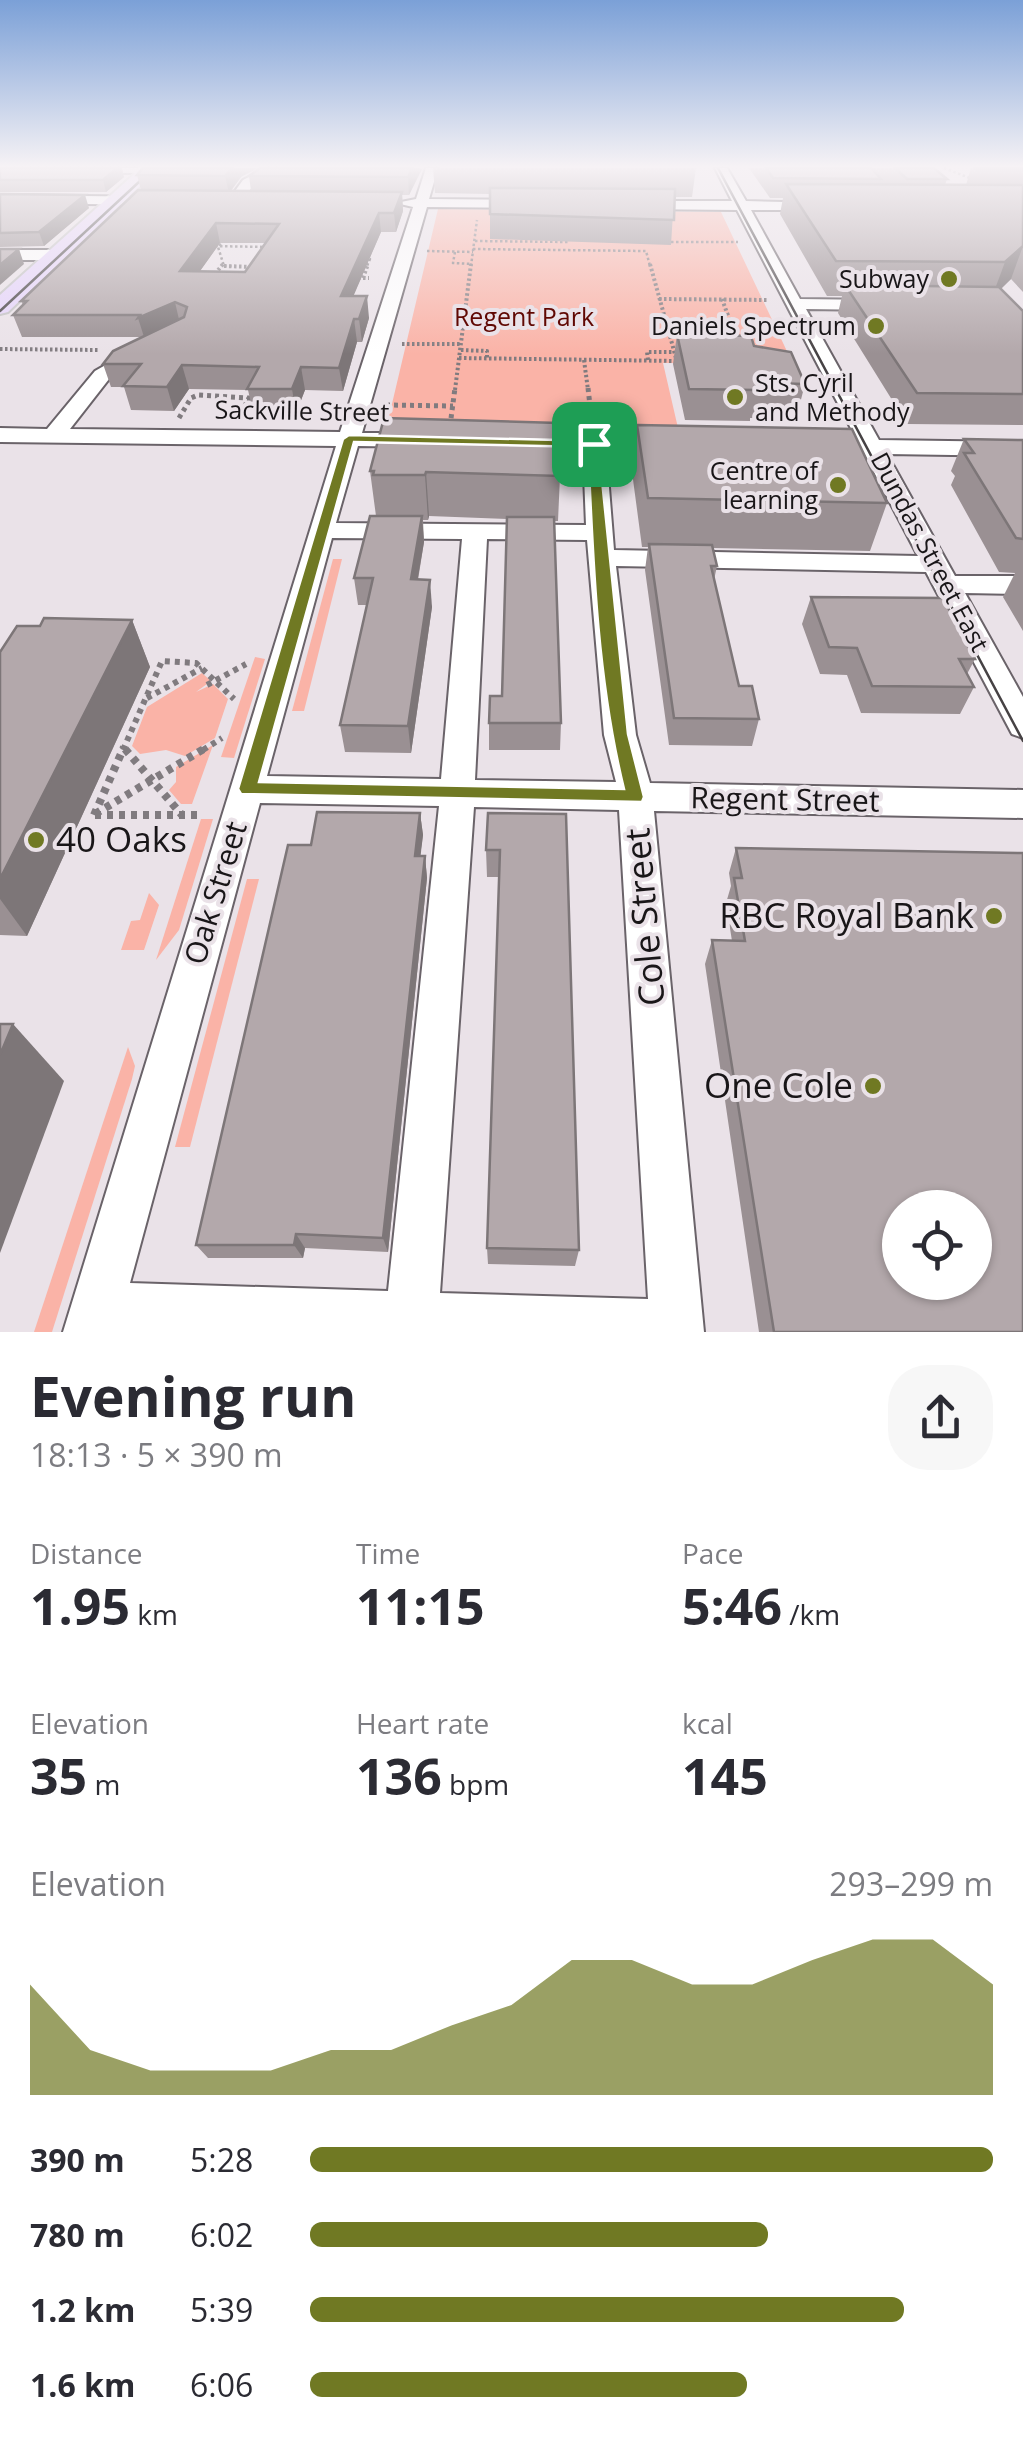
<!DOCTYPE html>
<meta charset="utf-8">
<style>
body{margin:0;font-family:"Open Sans",sans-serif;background:#f7f7f7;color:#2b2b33;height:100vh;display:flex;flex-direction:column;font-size:38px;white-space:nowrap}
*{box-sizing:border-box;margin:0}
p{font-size:32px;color:#7c7c81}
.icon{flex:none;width:55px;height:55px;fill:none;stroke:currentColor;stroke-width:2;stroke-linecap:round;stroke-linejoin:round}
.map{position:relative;height:1332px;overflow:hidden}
.side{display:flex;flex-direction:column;background:#fff;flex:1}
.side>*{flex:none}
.tools{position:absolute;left:882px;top:1190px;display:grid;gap:20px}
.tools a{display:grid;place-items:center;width:110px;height:110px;border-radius:50%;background:#fff;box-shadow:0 2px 8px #0004;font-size:50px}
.pin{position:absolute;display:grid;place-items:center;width:85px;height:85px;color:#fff;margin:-42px;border-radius:20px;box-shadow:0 5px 15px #0006}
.round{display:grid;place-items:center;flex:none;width:105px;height:105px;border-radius:40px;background:#f7f7f7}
.head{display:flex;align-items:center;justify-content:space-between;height:170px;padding:0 30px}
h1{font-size:55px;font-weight:700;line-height:75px}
.figures{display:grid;grid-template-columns:repeat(3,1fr);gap:15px;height:170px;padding:10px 30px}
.figures div{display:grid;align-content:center}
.figures b{font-size:50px;font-weight:700}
.figures small{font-size:28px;font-weight:400}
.figures p{font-size:28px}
.chart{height:280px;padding:20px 30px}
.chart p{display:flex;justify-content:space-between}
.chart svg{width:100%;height:180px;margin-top:10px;fill:#707923;opacity:.7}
ul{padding:0 30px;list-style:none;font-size:32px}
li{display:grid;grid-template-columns:160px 120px 1fr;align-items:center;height:75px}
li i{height:25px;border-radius:12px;background:#707923}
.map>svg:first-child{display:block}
.green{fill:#fab3a7}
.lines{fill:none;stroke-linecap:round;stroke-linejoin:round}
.minor-casing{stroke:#6a6369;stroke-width:4}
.major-casing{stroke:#c3c2c3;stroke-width:4}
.path-far4{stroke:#807b7f;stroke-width:2.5;stroke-dasharray:2.5 2.5;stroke-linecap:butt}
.path-far3{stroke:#807b7f;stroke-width:4;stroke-dasharray:2.5 2.5;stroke-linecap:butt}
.path-far2{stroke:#807b7f;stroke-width:5;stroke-dasharray:4 4;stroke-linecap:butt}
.path-far1{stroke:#807b7f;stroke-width:6;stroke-dasharray:5 5;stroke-linecap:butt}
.path{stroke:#807b7f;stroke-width:8;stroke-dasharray:6 6;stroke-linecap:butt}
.minor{fill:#fff;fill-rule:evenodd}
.major{fill:#e5d4fa;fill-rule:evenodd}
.tram{stroke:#464244;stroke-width:2.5}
.wall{fill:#9a9093;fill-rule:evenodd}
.shaded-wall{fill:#7d7678}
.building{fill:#b3a8ab;stroke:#7d7678;stroke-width:2.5;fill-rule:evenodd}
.route{fill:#707923;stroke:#fff;stroke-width:2.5;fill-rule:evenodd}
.poi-dot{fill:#707923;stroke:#eae2e8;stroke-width:4}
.labels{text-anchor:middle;stroke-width:8;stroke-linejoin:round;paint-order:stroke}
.far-poi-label{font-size:25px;fill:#191618;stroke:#eae2e8;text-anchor:end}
.far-park-label{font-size:25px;fill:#600803;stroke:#eae2e8}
.far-street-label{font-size:25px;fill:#191618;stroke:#eae2e8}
.street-label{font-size:30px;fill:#191618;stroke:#eae2e8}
.near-poi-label{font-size:35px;fill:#191618;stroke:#eae2e8;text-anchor:end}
.near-street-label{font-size:35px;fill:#191618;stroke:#eae2e8}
</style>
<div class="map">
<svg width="1023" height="1332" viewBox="0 0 1023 1332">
<rect width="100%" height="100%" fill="#eae2e8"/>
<g class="green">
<polygon points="438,209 721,212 793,364 663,363 678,428 387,425"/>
<polygon points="333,559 342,559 304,711 292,711"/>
<polygon points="255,657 265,659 234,758 221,757"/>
<polygon points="202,673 211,681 196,692 213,684 228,699 215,738 185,756 166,750 140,754 132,746 147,707"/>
<polygon points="213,745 192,804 181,804 169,790 176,782 176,767"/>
<polygon points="201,819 213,819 179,930 156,960"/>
<polygon points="247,879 259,879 190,1147 175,1147"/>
<polygon points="149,893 159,905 144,950 121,950 131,921 140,920"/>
<polygon points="128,1047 135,1066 132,1079 52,1332 34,1332"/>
</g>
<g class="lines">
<g class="minor-casing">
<g id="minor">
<polygon points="0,168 155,168 156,169 150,173 4,172"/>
<polygon points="266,168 281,168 253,186 239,205 229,205 227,202 243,180"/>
<path d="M 426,168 L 438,168 L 429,199 L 532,200 L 539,204 L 532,208 L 427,207 L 362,433 L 420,433 L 431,440 L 420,447 L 358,446 L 336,523 L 586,525 L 583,450 L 521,449 L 510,442 L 513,437 L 675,438 L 683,440 L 686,445 L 683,450 L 606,450 L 614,550 L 918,556 L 864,453 L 821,453 L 810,446 L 821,439 L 857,440 L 737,210 L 633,209 L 626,205 L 633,201 L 732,201 L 715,168 L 727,168 L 746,201 L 827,203 L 827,209 L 822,210 L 751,210 L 800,299 L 878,300 L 887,305 L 878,310 L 806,309 L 879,440 L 1023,442 L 1023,456 L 887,454 L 955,576 L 1023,576 L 1023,594 L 965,593 L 1023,697 L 1023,738 L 1012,734 L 926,572 L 616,566 L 636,735 L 650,783 L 1023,790 L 1023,818 L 654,811 L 704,1332 L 63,1332 L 336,446 L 0,442 L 0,428 L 47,429 L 95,371 L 139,346 L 148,352 L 146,356 L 109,379 L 70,429 L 340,432 L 413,207 L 396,203 L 416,199 ZM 332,538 L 462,539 L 441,779 L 267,776 ZM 487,539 L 587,540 L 604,735 L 616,782 L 475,780 ZM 260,803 L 439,806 L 388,1291 L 130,1283 ZM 474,807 L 619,810 L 648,1299 L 440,1293 Z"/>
<polygon points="0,195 167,197 174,201 167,205 0,203"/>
<polygon points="0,250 56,250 64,255 56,260 0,260"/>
</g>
</g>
<g class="major-casing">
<polygon id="major" points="141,168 159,168 8,312 0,314 0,295"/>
</g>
<g class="path-far4">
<polyline points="944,168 975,180"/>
<polyline points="475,241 568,242"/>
<polyline points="666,242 738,242"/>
<polyline points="221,244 218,247 224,266"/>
<polyline points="210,246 268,247"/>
<polyline points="473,249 646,251 650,266"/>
<polyline points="427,251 473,252"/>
<polyline points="455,252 453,263 472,264"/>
<polyline points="365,257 370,259 367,266"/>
<polyline points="224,266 234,266"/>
<polyline points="471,266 477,220"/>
</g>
<g class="path-far3">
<polyline points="650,264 676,358"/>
<polyline points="224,266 253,267"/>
<polyline points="215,274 223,264"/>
<polyline points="353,278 369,278"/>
<polyline points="363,278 368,264"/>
<polyline points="659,299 768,300"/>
<polyline points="666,321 730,321 722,299"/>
<polyline points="402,344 461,344"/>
<polyline points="0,349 98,350"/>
<polyline points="461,350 487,351 487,358"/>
<polyline points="459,358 678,361"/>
<polyline points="584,360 588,390"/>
<polyline points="648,360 647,352 674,352"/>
<polyline points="455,390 471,264"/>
</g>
<g class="path-far2">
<polyline points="588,388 592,423"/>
<polyline points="386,405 453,406"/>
<polyline points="179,418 191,398 198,395 249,398 239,417"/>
<polyline points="450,426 455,388"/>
</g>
<g class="path-far1">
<polyline points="207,685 246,664"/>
<polyline points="147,698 202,668"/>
<polyline points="123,750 162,661 196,663 234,699"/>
<polyline points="203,750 222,738"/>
</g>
<g class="path">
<polyline points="125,749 182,815"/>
<polyline points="95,814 207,747"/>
<polyline points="94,815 124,747"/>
<polyline points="95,815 197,815"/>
</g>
<use href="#minor" class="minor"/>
<use href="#major" class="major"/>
<g class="tram">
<polyline points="718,168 1023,741"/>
<polyline points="0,311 154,168"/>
</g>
</g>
<g class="wall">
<polygon points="0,168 124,177 106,192 0,192"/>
<path d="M 143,168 L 241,177 L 231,191 L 251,191 L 249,176 L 260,168 L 422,168 L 409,195 L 402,195 L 403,211 L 396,232 L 381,232 L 353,296 L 369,318 L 362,342 L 357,342 L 343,391 L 305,390 L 296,413 L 253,412 L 248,390 L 189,389 L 174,411 L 131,410 L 124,387 L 111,387 L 103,364 L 142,337 L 22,337 L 13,315 L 23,305 L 21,301 L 141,190 L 137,175 ZM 220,243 L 265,243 L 245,272 L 200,271 Z"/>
<polygon points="433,168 696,168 692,197 674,197 671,245 490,239 490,194 435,193"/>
<polygon points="749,168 934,168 947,179 945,185 966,185 971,168 1023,168 1023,292 1011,279 1001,289 1023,311 1023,425 907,424 838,313 842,296 827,296 780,214 783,198 770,198"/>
<polygon points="0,194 89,208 44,246 0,247"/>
<polygon points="677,334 754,346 805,384 797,415 763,414 763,418 750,418 750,421 685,420 673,364"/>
<polygon points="384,418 560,476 558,521 554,521 561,723 560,750 489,750 489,723 502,696 507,519 429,516 428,520 423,520 424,542 418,580 432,607 411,753 345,752 340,725 367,605 358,605 354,578 376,516 370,471"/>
<polygon points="637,425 887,503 870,551 713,548 717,566 714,580 739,686 759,719 752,746 669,745 645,570 648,547 642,547 632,472"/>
<polygon points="964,439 1023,440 1023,631 1003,597 1015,573 999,572 951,485 955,476 951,471"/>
<polygon points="811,597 975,659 967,674 974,687 960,714 861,713 847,675 820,674 802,624"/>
<polygon points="132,620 150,667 27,936 0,935 0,652 40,626"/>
<polygon points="420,813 423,835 420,856 425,856 427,878 388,1252 305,1248 303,1258 208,1258 196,1245 311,845"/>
<polygon points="566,814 579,1250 575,1266 488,1264 487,1248 500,877 487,877 486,850"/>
<polygon points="736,848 1023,1332 759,1332 705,964 712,940 732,941 726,903 731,886 729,873"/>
</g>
<g class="shaded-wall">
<polygon points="117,168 122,168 124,177 106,192 103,180"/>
<polygon points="232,168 258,168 241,177 229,193 225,176"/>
<polygon points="412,168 422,169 409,195 408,177"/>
<polygon points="402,192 403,211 396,232 394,213"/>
<polygon points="85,195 89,208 44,246 39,232"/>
<polygon points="379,213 381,232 344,318 341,296"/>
<polygon points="216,223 220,243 185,292 180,271"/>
<polygon points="1023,246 1011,279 992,297 1005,262"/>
<polygon points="19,249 24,264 0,285 0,265"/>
<polygon points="367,296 369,318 362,342 359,319"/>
<polygon points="175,302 180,324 145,340 138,318"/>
<polygon points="354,319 357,342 343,391 339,368"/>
<polygon points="182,365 189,389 174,411 167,387"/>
<polygon points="301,367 305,390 296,413 292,389"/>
<polygon points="426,472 429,516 428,520 425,475"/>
<polygon points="422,516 424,542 413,606 411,579"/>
<polygon points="430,580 432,607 411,753 408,726"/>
<polygon points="132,620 150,667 27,936 0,899 0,879"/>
<polygon points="420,813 423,835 418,877 415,856"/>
<polygon points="425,856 427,878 388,1252 383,1238"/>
<polygon points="13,1024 64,1081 0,1253 0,1055"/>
<polygon points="296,1234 305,1248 303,1258 294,1245"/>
</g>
<g class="building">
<polygon points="0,168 117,168 103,180 0,180"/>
<polygon points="143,168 232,168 225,176 137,175"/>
<polygon points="260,168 412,168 408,177 249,176"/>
<polygon points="766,168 871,168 881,179 773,178"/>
<polygon points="895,168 934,168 947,179 907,179"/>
<polygon points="975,168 1023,168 1023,170 977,170"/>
<polygon points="786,184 1023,185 1023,246 1005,262 836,261"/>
<polygon points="490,188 675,189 674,220 490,214"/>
<path d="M 138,190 L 402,192 L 394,213 L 379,213 L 341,296 L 367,296 L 359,319 L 354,319 L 339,368 L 301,367 L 292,389 L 247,389 L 259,367 L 182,365 L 167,387 L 123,386 L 141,364 L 103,364 L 113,351 L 184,317 L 187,307 L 175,302 L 138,318 L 140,315 L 13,315 L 27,301 L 21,301 ZM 216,223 L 279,224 L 245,272 L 180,271 Z"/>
<polygon points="0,194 85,195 39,232 0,233"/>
<polygon points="0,249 19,249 0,265"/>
<polygon points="845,285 999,287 1023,311 1023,394 917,393"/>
<polygon points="677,334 751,336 754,346 791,352 805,384 768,383 769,387 755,387 756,390 689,389"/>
<polygon points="384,418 558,423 560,476 426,472 425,475 373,475 374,471 370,471"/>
<polygon points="637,425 852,429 887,503 648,498"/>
<polygon points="964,439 1023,440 1023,539 1016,538 964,453 974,453"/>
<polygon points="370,516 422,516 411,579 430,580 408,726 340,725 373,578 354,578"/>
<polygon points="507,517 554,517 561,723 489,723 490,696 502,696"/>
<polygon points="649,544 712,545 717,566 711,566 739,686 752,686 759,719 674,718"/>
<polygon points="811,597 943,598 975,659 959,659 974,687 872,686 857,648 829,647"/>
<polygon points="44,618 132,620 0,879 0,652 17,626 40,626"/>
<polygon points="317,812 420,813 415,856 425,856 383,1238 296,1234 294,1245 196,1245 288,845 311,845"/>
<polygon points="488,813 566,814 579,1250 487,1248 500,850 486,850"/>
<path d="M 736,848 L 1023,853 L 1023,1332 L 774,1332 L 712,940 L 745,941 L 734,878 L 742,878 ZM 900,1208 L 975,1208 L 975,1282 L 900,1282 Z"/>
<polygon points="0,1024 13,1024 0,1055"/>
</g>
<linearGradient id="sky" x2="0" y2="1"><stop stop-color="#7ba0d7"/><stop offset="0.47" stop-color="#f6f2f5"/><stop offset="1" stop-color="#f6f2f5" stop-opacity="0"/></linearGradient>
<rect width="1023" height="354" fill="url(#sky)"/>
<path class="route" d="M 349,435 L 598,441 L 628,734 L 644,797 L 642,802 L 241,794 L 238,789 L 343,439 ZM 354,442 L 588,447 C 593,561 597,679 624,789 L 259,782 Z"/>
<g class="poi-dot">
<circle cx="949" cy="279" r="10"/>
<circle cx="876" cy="326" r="10"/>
<circle cx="735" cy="397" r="10"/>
<circle cx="838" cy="485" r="10"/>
<circle cx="36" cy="840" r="10"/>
<circle cx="994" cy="916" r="10"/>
<circle cx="873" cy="1086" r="10"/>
</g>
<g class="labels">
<g class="far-poi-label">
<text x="929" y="288">Subway</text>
<text x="856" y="335">Daniels Spectrum</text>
<text x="755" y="392" text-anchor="start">Sts. Cyril<tspan x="755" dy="29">and Methody</tspan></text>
<text x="818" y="480">Centre of<tspan x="818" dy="29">learning</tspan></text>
</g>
<g class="far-park-label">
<text x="524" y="326">Regent Park</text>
</g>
<g class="far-street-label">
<text transform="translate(302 411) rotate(1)" y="9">Sackville Street</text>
<text transform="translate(930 552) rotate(62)" y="9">Dundas Street East</text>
</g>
<g class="street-label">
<text transform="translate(785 800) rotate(1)" y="10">Regent Street</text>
<text transform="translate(216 893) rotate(-73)" y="10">Oak Street</text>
</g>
<g class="near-poi-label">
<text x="56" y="852" text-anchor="start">40 Oaks</text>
<text x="974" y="928">RBC Royal Bank</text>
<text x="853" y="1098">One Cole</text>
</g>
<g class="near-street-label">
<text transform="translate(645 917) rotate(-95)" y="12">Cole Street</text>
</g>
</g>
</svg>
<div class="tools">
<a><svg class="icon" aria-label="locate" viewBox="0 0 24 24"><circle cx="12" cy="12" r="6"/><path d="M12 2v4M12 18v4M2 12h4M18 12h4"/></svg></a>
</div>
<div class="pin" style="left:594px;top:444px;background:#1e9e55"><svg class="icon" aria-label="arrive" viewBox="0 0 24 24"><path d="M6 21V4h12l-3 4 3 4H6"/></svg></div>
</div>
<section class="side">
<div class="head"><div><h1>Evening run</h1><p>18:13 · 5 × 390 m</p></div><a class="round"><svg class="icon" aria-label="share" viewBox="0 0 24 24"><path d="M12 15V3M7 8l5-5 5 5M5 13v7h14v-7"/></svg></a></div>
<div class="figures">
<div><p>Distance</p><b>1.95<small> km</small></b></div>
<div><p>Time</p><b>11:15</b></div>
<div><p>Pace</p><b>5:46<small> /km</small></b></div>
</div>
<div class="figures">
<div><p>Elevation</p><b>35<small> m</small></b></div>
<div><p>Heart rate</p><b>136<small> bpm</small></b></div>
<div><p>kcal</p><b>145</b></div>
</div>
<div class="chart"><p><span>Elevation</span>293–299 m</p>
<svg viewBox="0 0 160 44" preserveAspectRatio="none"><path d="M0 44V17L10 33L20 38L30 38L40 38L50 33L60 33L70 27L80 22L90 11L100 11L110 17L120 17L130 11L140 6L150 6L160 17V44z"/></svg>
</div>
<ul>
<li><b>390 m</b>5:28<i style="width:100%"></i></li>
<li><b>780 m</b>6:02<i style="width:67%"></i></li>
<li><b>1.2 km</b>5:39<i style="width:87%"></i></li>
<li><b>1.6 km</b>6:06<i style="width:64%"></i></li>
</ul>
</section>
